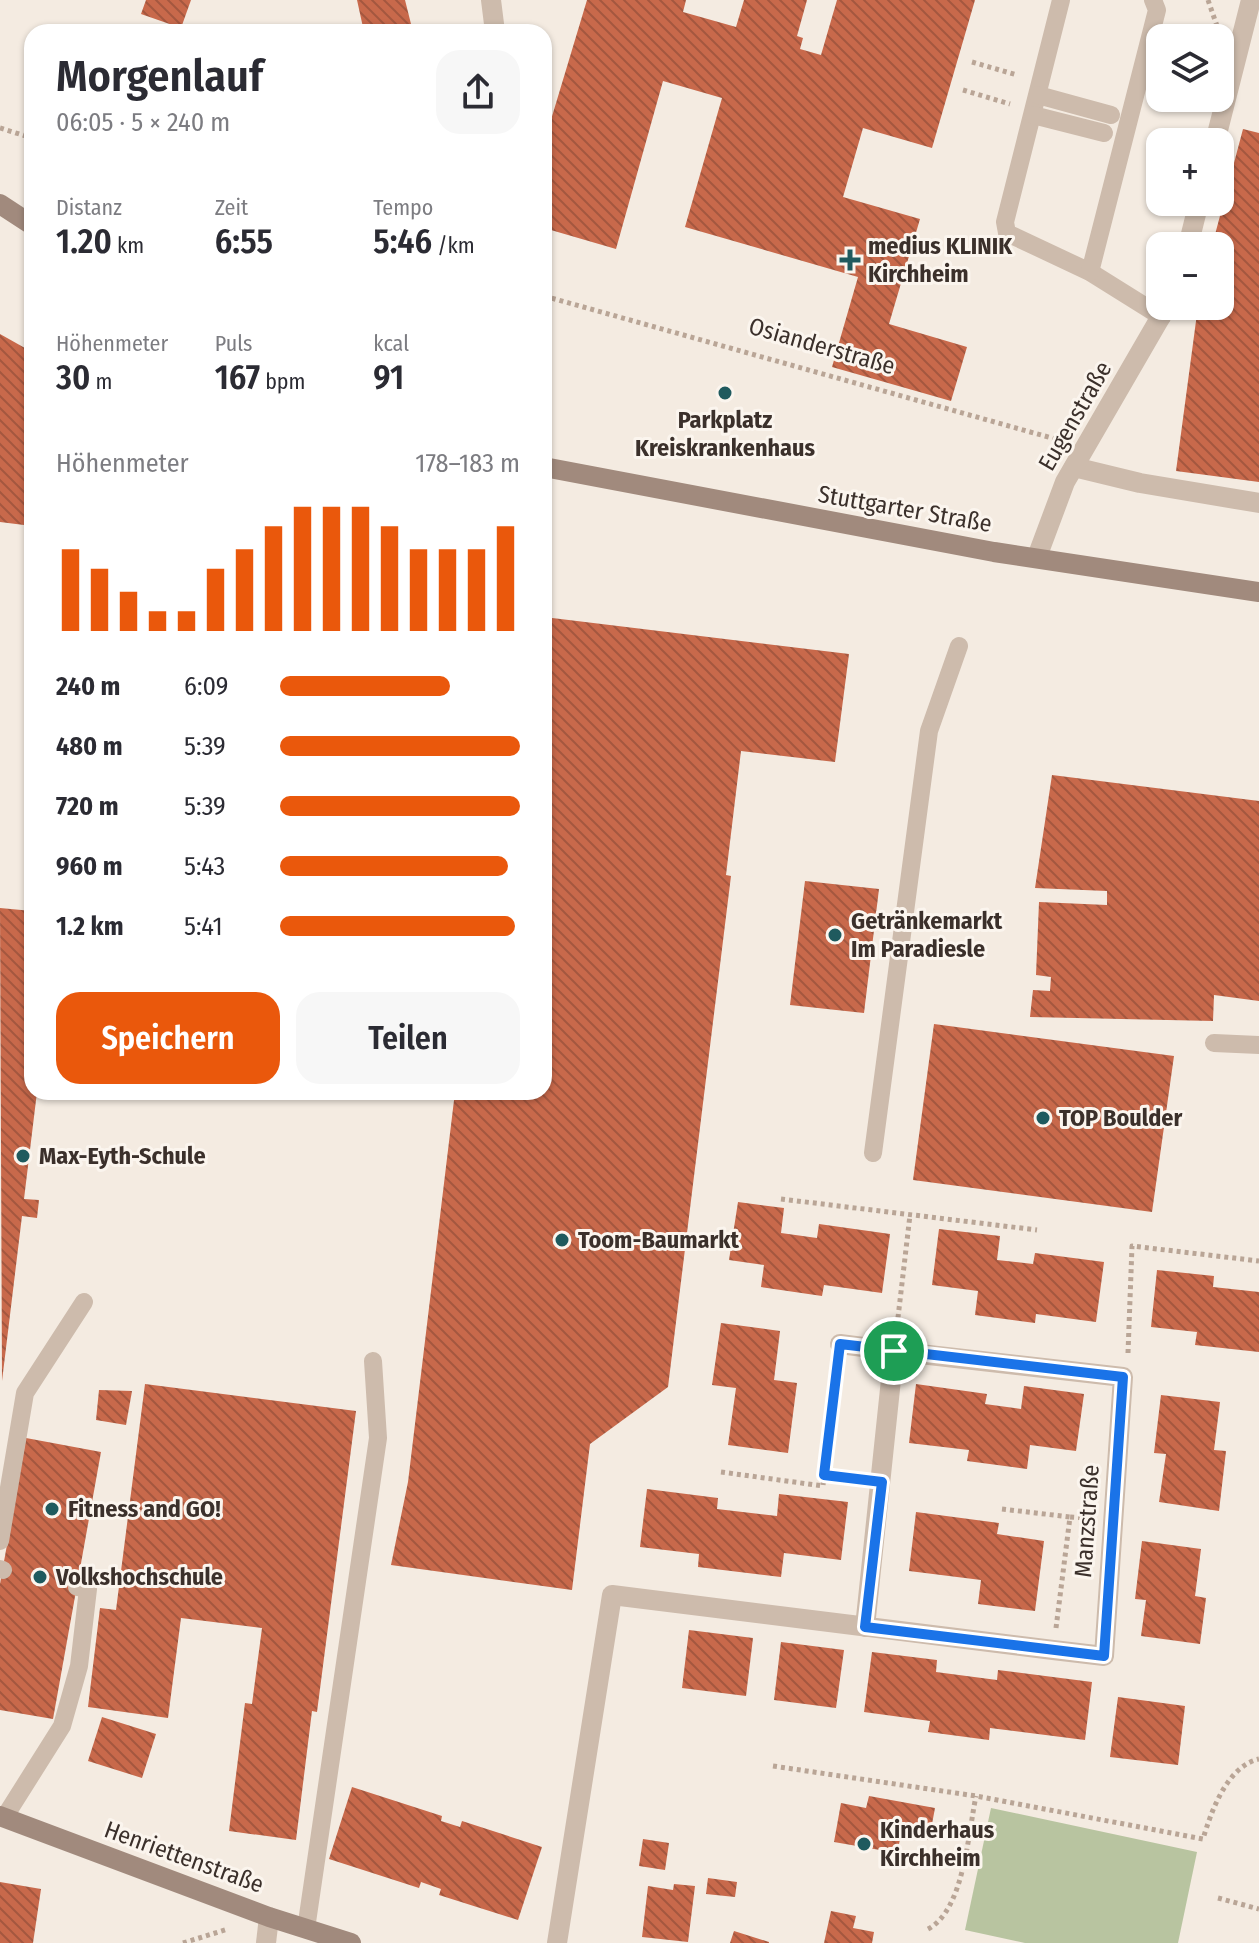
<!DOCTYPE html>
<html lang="de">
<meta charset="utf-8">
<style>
body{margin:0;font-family:"Fira Sans Condensed",sans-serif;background:#f7f7f7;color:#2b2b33;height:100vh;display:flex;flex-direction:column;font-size:30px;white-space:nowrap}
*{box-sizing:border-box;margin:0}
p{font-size:26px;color:#7c7c81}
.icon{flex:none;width:44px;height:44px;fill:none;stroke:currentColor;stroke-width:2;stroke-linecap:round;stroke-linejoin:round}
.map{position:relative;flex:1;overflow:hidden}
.drawer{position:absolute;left:24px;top:24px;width:528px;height:1076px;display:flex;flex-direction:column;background:#fff;border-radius:24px;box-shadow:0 2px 6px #0004}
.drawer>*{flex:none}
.buttons{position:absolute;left:1146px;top:24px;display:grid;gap:16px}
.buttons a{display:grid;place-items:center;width:88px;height:88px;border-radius:16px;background:#fff;box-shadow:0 2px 6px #0004;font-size:40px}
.pin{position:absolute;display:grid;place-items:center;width:68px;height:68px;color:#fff;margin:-34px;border:4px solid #fff;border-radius:50%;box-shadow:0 2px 8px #0007}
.round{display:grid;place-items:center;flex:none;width:84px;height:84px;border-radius:24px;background:#f7f7f7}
.headline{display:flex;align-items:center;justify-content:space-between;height:136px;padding:0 32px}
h1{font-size:44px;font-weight:600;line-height:60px}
.stats{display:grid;grid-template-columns:repeat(3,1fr);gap:12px;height:136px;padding:8px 32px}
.stats div{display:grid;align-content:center}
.stats b{font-size:34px;font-weight:600}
.stats small{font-size:22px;font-weight:400}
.stats p{font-size:22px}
.chart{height:224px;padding:16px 32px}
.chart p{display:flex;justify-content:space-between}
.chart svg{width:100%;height:144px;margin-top:8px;stroke:#ea580c;stroke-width:6}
.cta{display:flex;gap:16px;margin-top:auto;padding:16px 32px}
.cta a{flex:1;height:92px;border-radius:24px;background:#ea580c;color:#fff;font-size:32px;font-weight:600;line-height:92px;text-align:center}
.cta a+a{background:#f7f7f7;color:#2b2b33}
ul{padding:0 32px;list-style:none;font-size:26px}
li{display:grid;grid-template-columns:128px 96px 1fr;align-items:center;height:60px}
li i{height:20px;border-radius:10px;background:#ea580c}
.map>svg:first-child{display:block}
.garden{fill:#b8c4a0}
.building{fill:url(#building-back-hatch)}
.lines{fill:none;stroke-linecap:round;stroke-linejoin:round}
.path{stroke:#b9a596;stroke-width:5;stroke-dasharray:4 4;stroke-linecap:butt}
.lane{stroke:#cdbbac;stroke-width:18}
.street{stroke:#cdbbac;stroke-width:20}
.secondary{stroke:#a18a7d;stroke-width:20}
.route-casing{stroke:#fff;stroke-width:16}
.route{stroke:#1a73e8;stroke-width:10}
.poi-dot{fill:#1f5a5e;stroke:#fbf5ee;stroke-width:3}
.labels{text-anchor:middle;stroke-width:6;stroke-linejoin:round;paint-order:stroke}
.poi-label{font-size:24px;font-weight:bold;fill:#3b302b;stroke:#fbf5ee;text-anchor:start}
.street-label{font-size:24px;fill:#3b302b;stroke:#fbf5ee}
</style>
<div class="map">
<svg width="1259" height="1943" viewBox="0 0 1259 1943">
<defs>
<pattern id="building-back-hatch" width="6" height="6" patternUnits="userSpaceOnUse" patternTransform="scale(2)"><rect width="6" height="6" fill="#c8694b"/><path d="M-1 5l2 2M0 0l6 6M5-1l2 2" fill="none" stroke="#a4573f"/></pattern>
</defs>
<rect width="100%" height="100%" fill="#f4ebe1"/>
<polygon class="garden" points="991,1808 1197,1852 1178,1943 1025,1943 965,1930"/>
<g class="building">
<polygon points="146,0 191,0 181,28 141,14"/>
<polygon points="357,0 405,0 413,32 364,32"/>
<polygon points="587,0 686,0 683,12 736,27 744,0 807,0 797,36 803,38 800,49 821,55 837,0 975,0 932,148 863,128 843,197 920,219 889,324 967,347 951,401 832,367 858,277 685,227 722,98 663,81 616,249 544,228 544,143"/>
<polygon points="1243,129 1259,133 1259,482 1176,471 1198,306 1220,306 1220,246 1212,246"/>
<polygon points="0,334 32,352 32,526 0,522"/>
<polygon points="544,617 849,654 835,762 741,751 726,875 731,876 668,1387 590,1444 572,1590 391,1565 408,1482 455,1092 544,1092"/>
<polygon points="1052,775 1259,801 1259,1001 1214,995 1213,1021 1030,1017 1033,990 1050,991 1051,977 1036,975 1039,902 1107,905 1107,891 1035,888"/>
<polygon points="805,881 879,889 864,1013 790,1005"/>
<polygon points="0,908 32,911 32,1092 37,1092 24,1199 39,1200 37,1218 22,1216 2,1381"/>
<polygon points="934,1024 1174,1056 1152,1212 913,1180"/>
<polygon points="738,1202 784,1208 781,1233 817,1238 819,1224 890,1234 882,1293 824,1285 822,1296 761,1287 764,1265 729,1260"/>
<polygon points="939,1229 1000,1236 997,1260 1033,1264 1035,1253 1104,1262 1096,1322 1036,1314 1035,1323 975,1315 978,1291 932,1285"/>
<polygon points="1157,1270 1214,1276 1213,1287 1259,1292 1259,1352 1195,1345 1197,1332 1151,1327"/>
<polygon points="721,1323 780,1331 774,1380 797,1383 788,1453 728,1445 736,1388 712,1385"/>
<polygon points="145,1384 356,1411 317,1712 312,1711 296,1840 229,1831 245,1703 252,1704 262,1628 181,1618 168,1718 88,1707 100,1608 116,1610"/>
<polygon points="916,1384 987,1394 985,1404 1021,1409 1024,1386 1084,1394 1076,1451 1030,1445 1027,1469 967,1461 969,1450 909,1443"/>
<polygon points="99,1390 132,1391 126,1425 96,1420"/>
<polygon points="1161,1395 1220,1402 1214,1450 1226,1451 1219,1511 1159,1502 1166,1454 1154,1453"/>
<polygon points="26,1438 101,1452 53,1719 0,1710 0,1584"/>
<polygon points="647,1489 718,1498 717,1509 777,1516 779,1494 848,1502 841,1560 784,1553 781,1577 698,1567 699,1554 640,1547"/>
<polygon points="916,1512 999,1523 997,1534 1044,1541 1035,1611 978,1604 981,1580 909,1571"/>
<polygon points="1142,1541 1201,1549 1195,1596 1206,1598 1200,1644 1141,1636 1146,1600 1135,1599"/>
<polygon points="689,1630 753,1638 746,1696 682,1688"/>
<polygon points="781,1642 844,1650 836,1708 774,1700"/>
<polygon points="872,1652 937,1660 936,1672 997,1680 998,1670 1092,1682 1085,1740 990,1728 989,1740 928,1732 930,1721 864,1712"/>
<polygon points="1118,1697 1185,1706 1178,1765 1110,1757"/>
<polygon points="102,1717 156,1734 142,1778 88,1761"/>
<polygon points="352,1787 442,1816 441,1821 460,1827 462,1821 542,1847 518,1920 439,1895 441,1889 421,1882 419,1888 329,1859"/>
<polygon points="869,1796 935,1808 929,1840 901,1835 897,1853 834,1842 841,1803 866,1808"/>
<polygon points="643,1839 669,1843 665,1870 639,1866"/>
<polygon points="708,1878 737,1882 735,1897 706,1894"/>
<polygon points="0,1882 41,1889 33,1943 0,1943"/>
<polygon points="674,1884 695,1886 688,1942 642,1937 648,1886 673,1890"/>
<polygon points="831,1911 856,1916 853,1928 874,1932 872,1943 824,1943"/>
<polygon points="734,1931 769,1942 769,1943 730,1943"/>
</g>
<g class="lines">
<g class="path">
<polyline points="1208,0 1217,26"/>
<polyline points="972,62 1017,75"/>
<polyline points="963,90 1010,104"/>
<polyline points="0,128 32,138"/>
<polyline points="544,296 1059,440"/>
<polyline points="781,1199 1037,1230"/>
<polyline points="897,1326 910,1215"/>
<polyline points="1128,1353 1132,1246 1259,1261"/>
<polyline points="837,1366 824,1475 857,1479"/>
<polyline points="721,1472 823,1486 824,1475"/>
<polyline points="1002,1509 1070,1517"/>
<polyline points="1056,1628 1070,1517 1088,1518"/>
<path d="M 773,1766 L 976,1796 L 1203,1839 C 1211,1812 1227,1766 1259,1759"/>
<polyline points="1218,1898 1259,1909"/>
<path d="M 928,1929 C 964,1910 968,1834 976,1796"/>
<polyline points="183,1943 228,1929"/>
</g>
<g class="lane">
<polyline points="1061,0 1005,222 1007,233 1090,272 1162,317"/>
<polyline points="1038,95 1111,115"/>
<polyline points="1033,115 1104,133"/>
<polyline points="1090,272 1157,10 1153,0"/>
<polyline points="1214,1043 1259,1045"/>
<polyline points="873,1153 929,731 959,646"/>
<polyline points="0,1541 25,1393 84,1302"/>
<polyline points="0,1569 3,1570"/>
<polyline points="4,1818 62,1726 79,1666 88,1589 77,1587"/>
<polyline points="306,1929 378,1438 373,1361"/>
</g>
<g class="street">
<polyline points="491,0 495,32"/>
<polyline points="1215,142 1251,0"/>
<polyline points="1188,246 1199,202"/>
<polyline points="1074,467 1140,483 1259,503"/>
<polyline points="1037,557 1065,482 1167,306"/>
<polyline points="840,1344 894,1351"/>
<polyline points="266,1943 269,1917"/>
<polyline points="557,1943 612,1595 1053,1650 1104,1656 1123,1377 894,1351 865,1627"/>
</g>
<g class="secondary">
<polyline points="0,204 32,225"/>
<polyline points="544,467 994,552 1259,592"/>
<polyline points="0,1816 269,1917 351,1943"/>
</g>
</g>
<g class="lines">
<g class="route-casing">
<polygon id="route" points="840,1344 1123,1377 1104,1656 865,1627 882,1482 824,1475"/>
</g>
<use href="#route" class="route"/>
</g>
<g class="poi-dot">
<path d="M846 248h8v8h8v8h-8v8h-8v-8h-8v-8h8z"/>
<circle cx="725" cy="393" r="8"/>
<circle cx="835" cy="935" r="8"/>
<circle cx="1043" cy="1118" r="8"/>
<circle cx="23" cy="1156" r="8"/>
<circle cx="562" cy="1240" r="8"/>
<circle cx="52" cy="1509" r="8"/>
<circle cx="40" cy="1577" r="8"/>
<circle cx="864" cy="1844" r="8"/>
</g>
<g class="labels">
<g class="poi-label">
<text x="868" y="254">medius KLINIK<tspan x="868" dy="28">Kirchheim</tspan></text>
<text x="725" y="428" text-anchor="middle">Parkplatz<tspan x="725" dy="28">Kreiskrankenhaus</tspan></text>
<text x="851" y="929">Getränkemarkt<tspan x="851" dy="28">Im Paradiesle</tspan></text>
<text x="1059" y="1126">TOP Boulder</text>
<text x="39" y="1164">Max-Eyth-Schule</text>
<text x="578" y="1248">Toom-Baumarkt</text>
<text x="68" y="1517">Fitness and GO!</text>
<text x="56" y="1585">Volkshochschule</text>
<text x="880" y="1838">Kinderhaus<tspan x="880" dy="28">Kirchheim</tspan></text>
</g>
<g class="street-label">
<text transform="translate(822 346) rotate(16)" y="8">Osianderstraße</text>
<text transform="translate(1075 416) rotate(-60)" y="8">Eugenstraße</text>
<text transform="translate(905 509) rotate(10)" y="8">Stuttgarter Straße</text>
<text transform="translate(1087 1521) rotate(-86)" y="8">Manzstraße</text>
<text transform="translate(184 1857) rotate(20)" y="8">Henriettenstraße</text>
</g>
</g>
</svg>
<div class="buttons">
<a><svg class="icon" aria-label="layers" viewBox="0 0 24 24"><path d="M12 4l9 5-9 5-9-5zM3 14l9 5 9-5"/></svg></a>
<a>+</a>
<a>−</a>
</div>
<div class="pin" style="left:894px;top:1351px;background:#1e9e55"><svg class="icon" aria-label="arrive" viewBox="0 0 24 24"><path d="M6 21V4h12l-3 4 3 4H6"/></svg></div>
<section class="drawer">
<div class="headline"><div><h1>Morgenlauf</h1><p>06:05 · 5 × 240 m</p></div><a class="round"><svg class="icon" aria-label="share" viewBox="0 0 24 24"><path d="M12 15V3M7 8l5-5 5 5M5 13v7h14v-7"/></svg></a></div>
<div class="stats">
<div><p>Distanz</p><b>1.20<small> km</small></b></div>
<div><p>Zeit</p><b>6:55</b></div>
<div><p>Tempo</p><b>5:46<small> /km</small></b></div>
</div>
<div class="stats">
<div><p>Höhenmeter</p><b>30<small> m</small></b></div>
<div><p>Puls</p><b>167<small> bpm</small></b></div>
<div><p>kcal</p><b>91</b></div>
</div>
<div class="chart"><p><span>Höhenmeter</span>178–183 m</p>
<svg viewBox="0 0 160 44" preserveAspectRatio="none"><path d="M5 44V19M15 44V25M25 44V32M35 44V38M45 44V38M55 44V25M65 44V19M75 44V12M85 44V6M95 44V6M105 44V6M115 44V12M125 44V19M135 44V19M145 44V19M155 44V12"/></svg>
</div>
<ul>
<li><b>240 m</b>6:09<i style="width:71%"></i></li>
<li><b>480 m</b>5:39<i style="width:100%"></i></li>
<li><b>720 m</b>5:39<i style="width:100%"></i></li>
<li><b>960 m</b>5:43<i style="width:95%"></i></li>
<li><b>1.2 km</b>5:41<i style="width:98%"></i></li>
</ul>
<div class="cta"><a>Speichern</a><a>Teilen</a></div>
</section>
</div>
